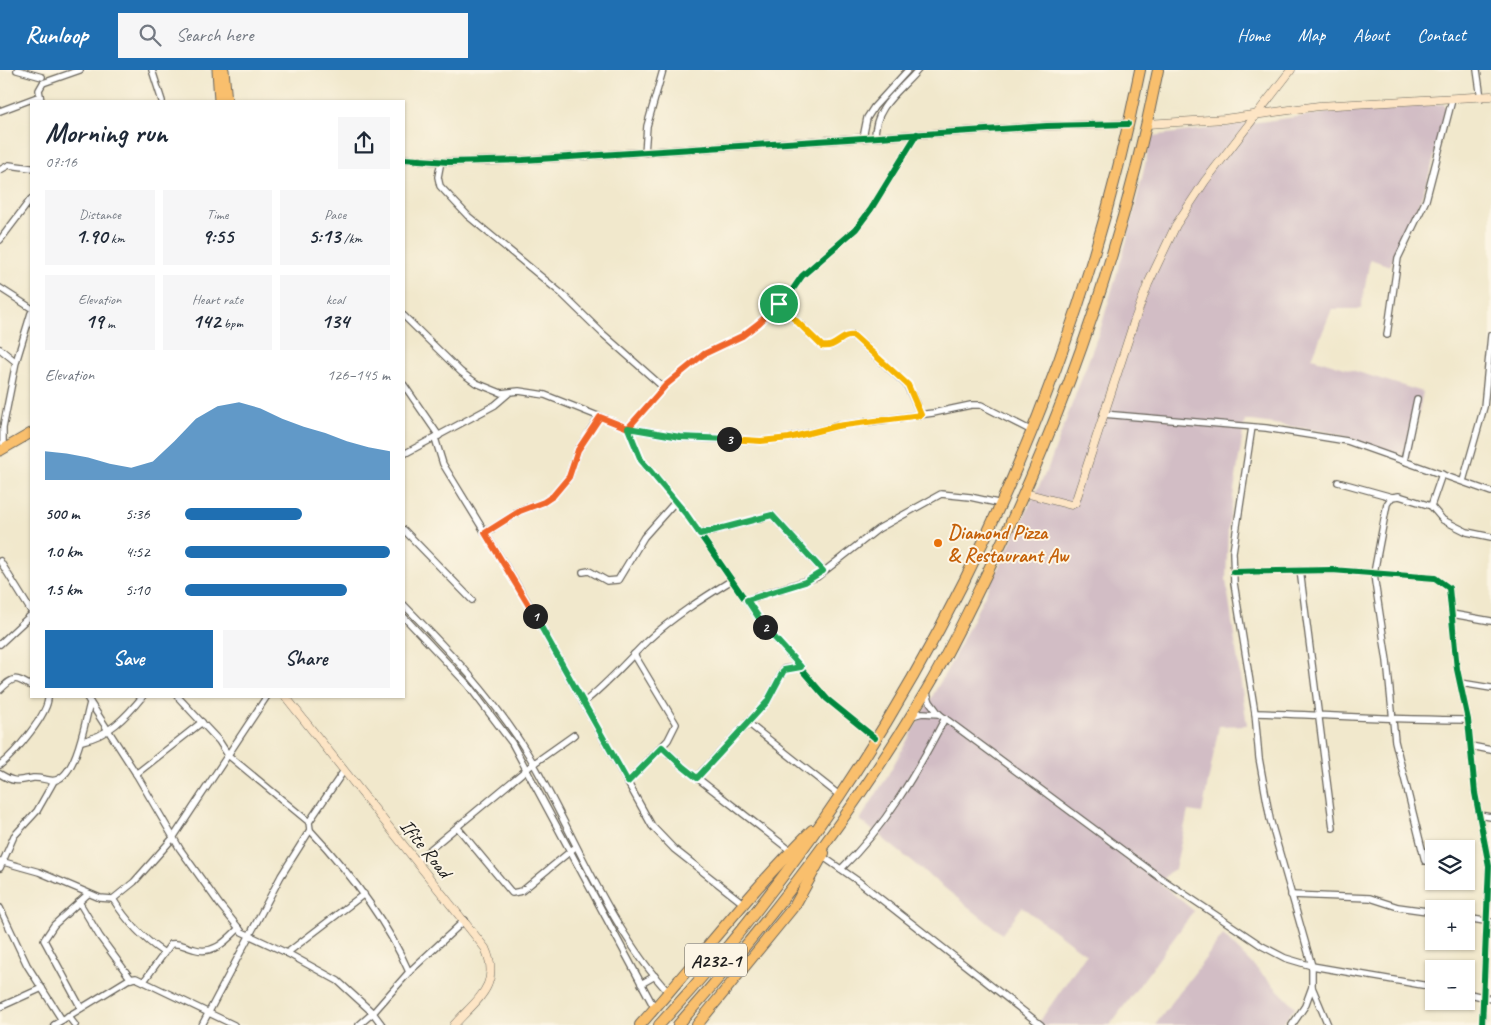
<!DOCTYPE html>
<meta charset="utf-8">
<style>
body{margin:0;font-family:Caveat,sans-serif;background:#f6f6f7;color:#1f2937;height:100vh;display:flex;flex-direction:column;font-size:19px;white-space:nowrap}
*{box-sizing:border-box;margin:0}
p{font-size:16px;color:#747a83}
.icon{flex:none;width:28px;height:28px;fill:none;stroke:currentColor;stroke-width:2;stroke-linecap:round;stroke-linejoin:round}
.map{position:relative;flex:1;overflow:hidden}
.panel{position:absolute;left:30px;top:30px;width:375px;height:598px;display:flex;flex-direction:column;background:#fff;border-radius:0px;box-shadow:0 1px 4px #0004}
.panel>*{flex:none}
.buttons{position:absolute;left:1425px;top:770px;display:grid;gap:10px}
.buttons a{display:grid;place-items:center;width:50px;height:50px;border-radius:0px;background:#fff;box-shadow:0 1px 4px #0004;font-size:25px}
.pin{position:absolute;display:grid;place-items:center;width:42px;height:42px;color:#fff;margin:-21px;border:2px solid #fff;border-radius:50%;box-shadow:0 1px 5px #0007}
.km{position:absolute;width:25px;height:25px;margin:-12px;border-radius:50%;background:#222;color:#fff;font-size:14px;line-height:25px;text-align:center}
.round{display:grid;place-items:center;flex:none;width:52px;height:52px;border-radius:0px;background:#f6f6f7}
.summary{display:flex;align-items:center;justify-content:space-between;height:85px;padding:0 15px}
h1{font-size:28px;font-weight:700;line-height:38px}
.figures{display:grid;grid-template-columns:repeat(3,1fr);gap:8px;height:85px;padding:5px 15px}
.figures div{display:grid;align-content:center;border-radius:0px;background:#f6f6f7;text-align:center}
.figures b{font-size:21px;font-weight:700}
.figures small{font-size:14px;font-weight:400}
.figures p{font-size:14px}
.chart{height:140px;padding:10px 15px}
.chart p{display:flex;justify-content:space-between}
.chart svg{width:100%;height:90px;margin-top:5px;fill:#1f6fb2;opacity:.7}
.action{display:flex;gap:10px;margin-top:auto;padding:10px 15px}
.action a{flex:1;height:58px;border-radius:0px;background:#1f6fb2;color:#fff;font-size:20px;font-weight:700;line-height:58px;text-align:center}
.action a+a{background:#f6f6f7;color:#1f2937}
ul{padding:0 15px;list-style:none;font-size:16px}
li{display:grid;grid-template-columns:80px 60px 1fr;align-items:center;height:38px}
li i{height:12px;border-radius:6px;background:#1f6fb2}
header{display:flex;align-items:center;gap:30px;box-sizing:border-box;height:70px;padding:0 25px;background:#1f6fb2;color:#fff}
header strong{font-size:24px}
nav{display:flex;gap:28px;margin-inline-start:auto;font-size:18px}
.search{width:350px;height:45px;background:#f6f6f7;display:flex;align-items:center;gap:12px;box-sizing:border-box;padding:0 18px;border-radius:0px;color:#747a83;font-size:19px}
.map>svg:first-child{display:block}
.industrial{fill:#d2bdc5}
.lines{fill:none;stroke-linecap:round;stroke-linejoin:round}
.street-casing{stroke:#67635a;stroke-width:8}
.secondary-casing{stroke:#67635a;stroke-width:9}
.primary-casing{stroke:#67635a;stroke-width:11}
.highway-casing{stroke:#67635a;stroke-width:12}
.street{stroke:#fff;stroke-width:5.5}
.secondary{stroke:#fde5c5;stroke-width:8}
.primary{stroke:#f9bf6d;stroke-width:9}
.highway{stroke:#f9bf6d;stroke-width:10}
.cycleway-casing{stroke:#fcf5e5;stroke-width:9}
.cycleway{stroke:#00873e;stroke-width:6}
.split-1-casing{stroke:#fff;stroke-width:10}
.split-2-casing{stroke:#fff;stroke-width:10}
.split-3-casing{stroke:#fff;stroke-width:10}
.split-4-casing{stroke:#fff;stroke-width:10}
.split-1{stroke:#f0652b;stroke-width:6}
.split-2{stroke:#22a559;stroke-width:6}
.split-3{stroke:#22a559;stroke-width:6}
.split-4{stroke:#f5b400;stroke-width:6}
.food-dot{fill:#e8710a;stroke:#fcf5e5;stroke-width:2}
.labels{text-anchor:middle;stroke-width:4;stroke-linejoin:round;paint-order:stroke}
.shield{fill:#fcf5e5;stroke:#5f5d58;stroke-width:1}
.shield-label{font-size:19px;font-weight:bold;fill:#1c1c1c}
.food-label{font-size:20px;font-weight:bold;fill:#c56008;stroke:#fcf5e5;text-anchor:start}
.street-label{font-size:20px;fill:#1c1c1c;stroke:#fcf5e5}
</style>
<header>
<strong>Runloop</strong>
<div class="search"><svg class="icon" aria-label="search" viewBox="0 0 24 24"><circle cx="10" cy="10" r="6"/><path d="M15 15l6 6"/></svg>Search here</div>
<nav><a>Home</a><a>Map</a><a>About</a><a>Contact</a></nav>
</header>
<div class="map">
<svg width="1491" height="955" viewBox="0 0 1491 955">
<rect width="100%" height="100%" fill="#fcf5e5"/>
<filter id="ink" filterUnits="userSpaceOnUse"><feTurbulence type="fractalNoise" baseFrequency=".02" numOctaves="2"/><feDisplacementMap in="SourceGraphic" scale="10" xChannelSelector="R" yChannelSelector="G"/><feConvolveMatrix kernelMatrix="1 2 1 2 8 2 1 2 1" color-interpolation-filters="sRGB"/></filter>
<filter id="wash" filterUnits="userSpaceOnUse"><feTurbulence type="fractalNoise" baseFrequency=".0096" numOctaves="4" result="noise"/><feDisplacementMap in="SourceGraphic" scale="20" xChannelSelector="R" yChannelSelector="G"/><feGaussianBlur stdDeviation="1.12" result="paint"/><feColorMatrix in="noise" values="0 0 0 0 0 0 0 0 0 0 0 0 0 0 0 0 0 1.4 0 .05"/><feComposite in="paint" operator="in"/></filter>
<g filter="url(#wash)">
<rect width="100%" height="100%" fill="#f1e8cc"/>
<g class="industrial">
<polygon points="1444,34 1446,40 1431,99 1420,131 1390,196 1370,189 1361,239 1332,239 1312,288 1423,322 1409,387 1330,362 1245,350 1228,459 1226,510 1247,655 1219,656 1202,743 1188,741 1175,799 1168,803 1160,813 1194,841 1110,955 1037,955 1086,884 1022,837 1002,864 860,750 885,710 951,593 1048,398 1101,257 1127,170 1152,66 1327,43"/>
<polygon points="1223,865 1295,937 1282,955 1155,955"/>
</g>
</g>
<g filter="url(#ink)">
<g class="lines">
<g class="street-casing">
<g id="street">
<polyline points="17,0 42,7"/>
<polyline points="152,0 162,31"/>
<polyline points="1477,0 1481,28"/>
<polyline points="41,31 39,20 43,13 80,0"/>
<polyline points="0,41 40,26"/>
<path d="M 875,67 C 875,36 899,22 918,0"/>
<polyline points="863,68 867,48 874,37 908,0"/>
<polyline points="645,83 647,56 663,0"/>
<polyline points="441,91 438,107 440,116 468,146 562,224 603,264 664,318"/>
<polyline points="0,100 9,95 31,98"/>
<polyline points="0,170 31,129"/>
<polyline points="0,218 31,238"/>
<path d="M 779,234 L 822,276 C 836,279 842,263 854,266 L 907,315 L 921,345"/>
<polyline points="404,246 461,302 476,313 501,323 519,321 545,325 628,358 680,367 761,371 789,368 837,356 933,343 971,335 981,335 1032,361"/>
<polyline points="1387,265 1398,188 1426,130 1452,30"/>
<polyline points="0,279 16,292 3,358 3,373"/>
<polyline points="16,292 31,243"/>
<polyline points="404,315 439,366"/>
<polyline points="1103,344 1266,358 1347,371 1491,422"/>
<polyline points="1252,357 1233,482 1234,513 1255,643 1259,688 1270,749 1312,896 1312,917 1328,955"/>
<polyline points="435,368 443,394 525,528 652,756 674,779 744,834"/>
<polyline points="404,384 495,335 509,323"/>
<polyline points="1404,391 1417,329"/>
<polyline points="1463,411 1484,337 1491,265"/>
<polyline points="1338,412 1392,427"/>
<polyline points="1431,436 1442,404"/>
<polyline points="404,460 472,530"/>
<polyline points="485,463 520,441 544,432 553,426 569,407 578,380 599,347"/>
<polyline points="700,464 772,445 823,501"/>
<polyline points="0,491 31,541"/>
<polyline points="1300,500 1333,758"/>
<polyline points="583,502 589,501 607,511 618,510 644,467 676,431"/>
<polyline points="1233,502 1332,500 1435,508 1449,518 1457,599 1468,650 1475,723 1489,796 1482,955"/>
<polyline points="747,530 817,507 878,459 941,424 970,427 1002,434"/>
<path d="M 404,535 C 449,581 494,628 528,684 C 573,761 608,857 669,923"/>
<polyline points="1452,544 1491,551"/>
<polyline points="404,547 468,615 512,673 655,939"/>
<polyline points="0,574 31,545"/>
<polyline points="1461,613 1491,618"/>
<path d="M 0,620 C 14,606 15,607 31,616"/>
<polyline points="926,620 930,632 939,644 1159,807 1262,876 1285,888 1312,896 1434,917"/>
<polyline points="86,626 135,702 180,779 220,835 242,862 287,883 338,911 373,943 382,955"/>
<polyline points="177,626 219,671 228,685 309,752"/>
<path d="M 583,633 C 606,615 626,592 647,571 C 673,547 703,528 732,510"/>
<path d="M 1255,643 C 1326,645 1397,650 1468,650"/>
<polyline points="912,646 922,643 939,644"/>
<polyline points="748,653 839,725"/>
<polyline points="875,668 827,629 762,554 686,444 641,390 628,358 666,315 704,284 742,266 759,253 793,219 802,206 856,159 871,139 917,64"/>
<path d="M 82,671 C 108,666 126,647 143,626"/>
<polyline points="1471,676 1491,680"/>
<polyline points="662,677 682,696 791,781"/>
<path d="M 0,695 C 13,685 50,643 48,626"/>
<path d="M 0,704 C 15,713 17,711 33,708 C 41,707 49,712 56,710 C 77,704 85,651 90,633"/>
<polyline points="136,704 202,652"/>
<polyline points="697,707 767,632 784,599 801,597"/>
<polyline points="628,712 668,670 676,654 634,584"/>
<polyline points="1479,745 1491,747"/>
<polyline points="458,758 512,823 522,821 573,779"/>
<path d="M 310,760 C 350,803 386,849 409,902"/>
<polyline points="822,786 858,811 1041,955"/>
<polyline points="0,791 39,802 100,828 113,829 134,812 173,768 267,626"/>
<polyline points="416,791 533,694 574,665"/>
<polyline points="1425,791 1395,671 1387,591 1375,512 1374,503 1387,434 1392,427 1399,426 1431,436 1443,450 1467,462 1491,467"/>
<polyline points="0,798 14,766 37,741 54,711"/>
<path d="M 841,799 C 886,756 917,702 945,648"/>
<polyline points="1291,825 1370,828 1398,837 1434,842"/>
<path d="M 113,829 C 126,850 142,868 163,882"/>
<polyline points="79,832 100,867 131,909"/>
<polyline points="0,838 27,895 62,950"/>
<polyline points="1466,848 1491,852"/>
<polyline points="287,883 364,824"/>
<path d="M 144,911 L 171,874 C 180,872 185,877 194,879 C 214,885 226,871 239,858"/>
<polyline points="641,914 655,906"/>
<polyline points="1466,923 1491,929"/>
<polyline points="0,937 42,918"/>
<polyline points="81,938 44,870 54,855 88,824"/>
<polyline points="68,946 75,955"/>
<polyline points="54,955 129,909 136,908 234,955"/>
<polyline points="202,955 281,806 310,760 309,752 343,702"/>
<polyline points="359,955 373,943 409,902 465,850"/>
<polyline points="1292,955 1305,936 1312,917"/>
</g>
</g>
<g class="secondary-casing">
<g id="secondary">
<polyline points="1147,54 1224,49 1319,36 1491,26"/>
<polyline points="404,89 449,92 523,90 1047,56 1128,54"/>
<polyline points="1025,423 1071,435 1075,433 1134,252 1148,214 1176,155 1205,111 1291,0"/>
<path d="M 285,626 L 485,878 C 502,915 477,929 454,955"/>
</g>
</g>
<g class="primary-casing">
<g id="primary">
<polyline points="217,0 219,31"/>
<polyline points="224,0 227,31"/>
<polyline points="0,381 31,363"/>
</g>
</g>
<g class="highway-casing">
<g id="highway">
<path d="M 640,955 C 698,890 750,821 812,760"/>
<path d="M 659,955 C 902,693 1070,350 1140,0"/>
<path d="M 678,955 C 770,851 856,740 927,619 C 949,582 968,542 987,503 C 1065,343 1123,175 1158,0"/>
<polyline points="697,955 795,835 824,783"/>
</g>
</g>
<use href="#street" class="street"/>
<use href="#secondary" class="secondary"/>
<use href="#primary" class="primary"/>
<use href="#highway" class="highway"/>
<g class="cycleway-casing">
<g id="cycleway">
<polyline points="404,89 449,92 523,90 1047,56 1128,54"/>
<polyline points="1233,502 1332,500 1435,508 1449,518 1457,599 1468,650 1475,723 1489,796 1482,955"/>
<polyline points="875,668 827,629 762,554 686,444 641,390 628,358 666,315 704,284 742,266 759,253 793,219 802,206 856,159 871,139 917,64"/>
</g>
</g>
<use href="#cycleway" class="cycleway"/>
</g>
</g>
<g class="lines" filter="url(#ink)">
<g class="split-1-casing">
<polyline id="split-1" points="535,546 485,463 520,441 544,432 553,426 569,407 578,380 600,347 628,358 666,315 704,284 742,266 759,253 779,234"/>
</g>
<g class="split-2-casing">
<polyline id="split-2" points="535,546 628,712 662,677 682,696 697,708 767,632 784,600 801,597 765,557"/>
</g>
<g class="split-3-casing">
<polyline id="split-3" points="729,369 680,367 628,358 641,390 686,444 700,464 772,445 823,501 805,512 747,530 765,557"/>
</g>
<g class="split-4-casing">
<path id="split-4" d="M 729,369 L 761,371 L 789,368 L 837,356 L 921,345 L 908,315 L 854,266 C 842,263 836,279 822,276 L 779,234"/>
</g>
<use href="#split-1" class="split-1"/>
<use href="#split-2" class="split-2"/>
<use href="#split-3" class="split-3"/>
<use href="#split-4" class="split-4"/>
</g>
<circle class="food-dot" cx="938" cy="473" r="5"/>
<g class="labels">
<rect class="shield" x="685" y="873.5" width="62" height="33" rx="4"/>
<g class="shield-label">
<text x="716" y="897">A232-1</text>
</g>
<g class="food-label">
<text x="948" y="469">Diamond Pizza<tspan x="948" dy="23">&amp; Restaurant Aw</tspan></text>
</g>
<g class="street-label">
<text transform="translate(426 778) rotate(51)" y="7">Ifite Road</text>
</g>
</g>
</svg>
<div class="buttons">
<a><svg class="icon" aria-label="layers" viewBox="0 0 24 24"><path d="M12 4l9 5-9 5-9-5zM3 14l9 5 9-5"/></svg></a>
<a>+</a>
<a>−</a>
</div>
<div class="pin" style="left:779px;top:234px;background:#1e9e55"><svg class="icon" aria-label="arrive" viewBox="0 0 24 24"><path d="M6 21V4h12l-3 4 3 4H6"/></svg></div>
<b class="km" style="left:535px;top:546px">1</b>
<b class="km" style="left:765px;top:557px">2</b>
<b class="km" style="left:729px;top:369px">3</b>
<section class="panel">
<div class="summary"><div><h1>Morning run</h1><p>07:16</p></div><a class="round"><svg class="icon" aria-label="share" viewBox="0 0 24 24"><path d="M12 15V3M7 8l5-5 5 5M5 13v7h14v-7"/></svg></a></div>
<div class="figures">
<div><p>Distance</p><b>1.90<small> km</small></b></div>
<div><p>Time</p><b>9:55</b></div>
<div><p>Pace</p><b>5:13<small> /km</small></b></div>
</div>
<div class="figures">
<div><p>Elevation</p><b>19<small> m</small></b></div>
<div><p>Heart rate</p><b>142<small> bpm</small></b></div>
<div><p>kcal</p><b>134</b></div>
</div>
<div class="chart"><p><span>Elevation</span>126–145 m</p>
<svg viewBox="0 0 160 44" preserveAspectRatio="none"><path d="M0 44V30L10 31L20 33L30 36L40 38L50 35L60 25L70 14L80 8L90 6L100 9L110 14L120 18L130 21L140 25L150 28L160 30V44z"/></svg>
</div>
<ul>
<li><b>500 m</b>5:36<i style="width:57%"></i></li>
<li><b>1.0 km</b>4:52<i style="width:100%"></i></li>
<li><b>1.5 km</b>5:10<i style="width:79%"></i></li>
</ul>
<div class="action"><a>Save</a><a>Share</a></div>
</section>
</div>
